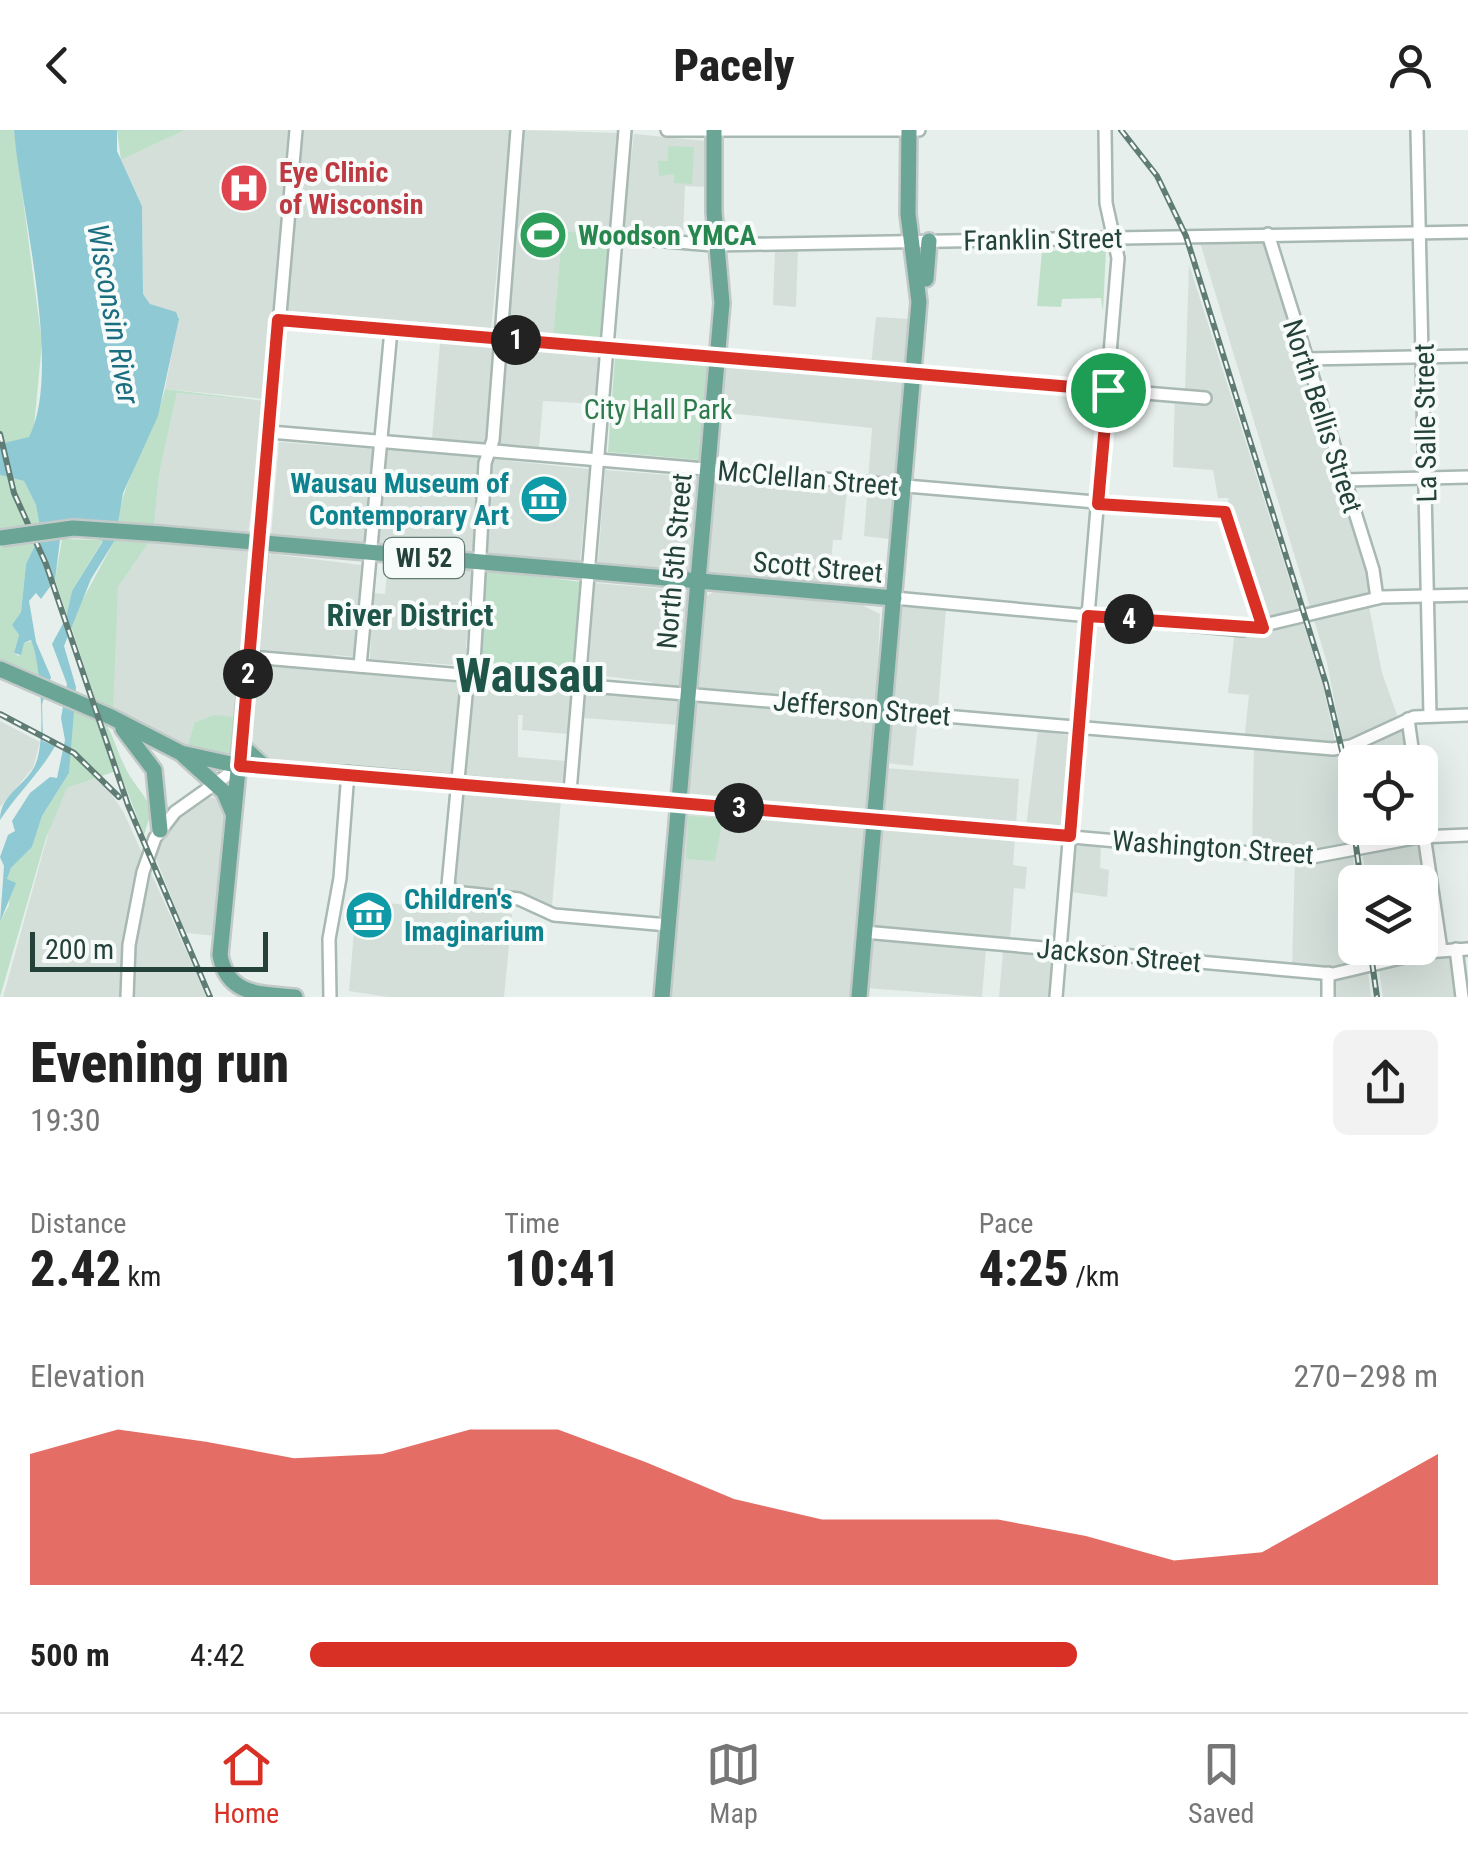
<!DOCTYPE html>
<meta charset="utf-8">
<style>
body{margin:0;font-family:"Roboto Condensed",sans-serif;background:#f2f2f2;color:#222;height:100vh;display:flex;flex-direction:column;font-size:38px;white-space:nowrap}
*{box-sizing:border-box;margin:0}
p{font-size:32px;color:#767676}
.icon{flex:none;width:55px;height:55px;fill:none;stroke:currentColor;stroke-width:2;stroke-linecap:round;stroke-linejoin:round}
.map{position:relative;height:867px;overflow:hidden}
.panel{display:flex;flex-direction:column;background:#fff;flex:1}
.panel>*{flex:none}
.controls{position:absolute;left:1338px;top:615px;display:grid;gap:20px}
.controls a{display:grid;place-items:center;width:100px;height:100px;border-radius:15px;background:#fff;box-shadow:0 10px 40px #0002;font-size:50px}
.scale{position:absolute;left:30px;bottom:25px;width:238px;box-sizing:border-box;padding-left:10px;border:5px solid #24423a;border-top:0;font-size:28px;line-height:35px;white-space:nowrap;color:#24423a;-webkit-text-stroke:8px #f7fbf9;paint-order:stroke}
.pin{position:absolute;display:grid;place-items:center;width:85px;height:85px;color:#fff;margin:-42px;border:5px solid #fff;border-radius:50%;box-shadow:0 2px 10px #0007}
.km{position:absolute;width:50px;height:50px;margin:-25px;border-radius:50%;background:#222;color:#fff;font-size:28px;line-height:50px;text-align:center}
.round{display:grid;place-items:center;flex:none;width:105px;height:105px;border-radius:15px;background:#f2f2f2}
.headline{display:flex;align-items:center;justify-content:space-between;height:170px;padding:0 30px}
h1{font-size:55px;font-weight:800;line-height:75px}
.stats{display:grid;grid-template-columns:repeat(3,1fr);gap:15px;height:170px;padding:10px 30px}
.stats div{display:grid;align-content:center}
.stats b{font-size:50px;font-weight:800}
.stats small{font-size:28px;font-weight:400}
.stats p{font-size:28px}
.chart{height:280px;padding:20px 30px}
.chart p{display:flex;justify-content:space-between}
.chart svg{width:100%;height:180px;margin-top:10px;fill:#d93025;opacity:.7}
ul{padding:0 30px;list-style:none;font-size:32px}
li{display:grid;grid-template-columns:160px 120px 1fr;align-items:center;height:75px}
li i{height:25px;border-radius:12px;background:#d93025}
header{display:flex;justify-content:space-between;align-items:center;height:130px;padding:0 30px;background:#fff;font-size:45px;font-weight:800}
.tab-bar{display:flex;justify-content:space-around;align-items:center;height:140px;border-top:2px solid #e0e0e0;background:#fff;font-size:28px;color:#767676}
.tab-bar a{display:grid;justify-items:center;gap:5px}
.tab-bar .current{color:#d93025}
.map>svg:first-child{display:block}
.built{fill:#d4dfda}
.green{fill:#bfe0c8}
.water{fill:#8ec9d4}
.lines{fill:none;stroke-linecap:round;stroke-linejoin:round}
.minor-casing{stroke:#a8b8b2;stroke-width:16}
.major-casing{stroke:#c2cac8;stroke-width:20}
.minor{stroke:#fff;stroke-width:11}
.major{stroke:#6aa596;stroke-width:15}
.rail-casing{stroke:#5f7d75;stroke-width:6}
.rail{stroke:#f7fbf9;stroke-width:2.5;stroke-dasharray:8;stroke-linecap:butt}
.major-bridge-casing{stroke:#c2cac8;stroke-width:20;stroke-linecap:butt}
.major-bridge{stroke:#6aa596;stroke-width:15}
.route-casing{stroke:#fff;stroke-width:20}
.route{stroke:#d93025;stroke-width:12}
.labels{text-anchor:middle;stroke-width:8;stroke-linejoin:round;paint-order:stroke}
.shield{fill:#f7fbf9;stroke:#637a73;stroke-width:2.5}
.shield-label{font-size:25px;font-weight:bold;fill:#24423a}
.health-label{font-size:28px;font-weight:bold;fill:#be3a42;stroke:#f7fbf9;text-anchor:start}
.leisure-label{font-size:28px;font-weight:bold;fill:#27864d;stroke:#f7fbf9;text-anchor:start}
.street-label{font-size:28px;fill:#24423a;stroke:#f7fbf9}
.park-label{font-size:28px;fill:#2d7a4b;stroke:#f7fbf9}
.culture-label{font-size:28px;font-weight:bold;fill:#0d838f;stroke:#f7fbf9;text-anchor:end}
.water-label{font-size:30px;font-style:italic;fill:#1c6f80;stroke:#f7fbf9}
.quarter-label{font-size:32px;font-weight:bold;fill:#1f5548;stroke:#f7fbf9}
.town-label{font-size:48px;font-weight:bold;fill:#1f5548;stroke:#f7fbf9}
</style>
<header><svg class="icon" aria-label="back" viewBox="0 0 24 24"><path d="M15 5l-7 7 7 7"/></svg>Pacely<svg class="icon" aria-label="person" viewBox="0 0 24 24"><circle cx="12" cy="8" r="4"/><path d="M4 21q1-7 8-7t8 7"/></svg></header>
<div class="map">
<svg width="1468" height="867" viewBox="0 0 1468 867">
<rect width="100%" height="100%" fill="#e6efeb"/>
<g class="built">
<polygon points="185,0 288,0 265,269 165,259 179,186 150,174 143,164 142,75 121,30"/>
<polygon points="302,0 511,0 491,199 287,181"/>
<polygon points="524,0 620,3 612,106 562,102 553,207 511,203 506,197"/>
<polygon points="634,4 706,11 707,57 685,56 683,107 623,99"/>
<polygon points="1268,104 1374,459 1368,471 1382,543 1414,632 1355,632 1355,678 1327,533 1198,106"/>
<polygon points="798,119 796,177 773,175 775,120"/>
<polygon points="1189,134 1323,555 1345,659 1356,752 1355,818 1365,818 1371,867 1328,867 1328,844 1292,841 1295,727 1252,723 1254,613 1244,612 1249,565 1228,563 1235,499 1262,497 1225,383 1229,368 1218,368 1213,340 1173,337 1175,261 1185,260"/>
<polygon points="876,187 910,189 905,237 871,236"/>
<polygon points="440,213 495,218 486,314 432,309"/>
<polygon points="512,218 600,228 597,274 543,271 539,318 497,314 505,219"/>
<polygon points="725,235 903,250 890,409 864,406 872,298 718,282"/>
<polygon points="177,263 265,271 248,405 154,397 159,345"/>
<polygon points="279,312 480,327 473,426 271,406"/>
<polygon points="491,329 589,339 580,432 484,426"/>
<polygon points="605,340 697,347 689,441 598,433"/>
<polygon points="715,348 847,359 842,410 833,410 829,454 706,442"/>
<polygon points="150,411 246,421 250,425 236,587 214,586 194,593 188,616 113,580 110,567 118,457"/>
<polygon points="272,424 361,435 354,527 335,525 333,541 463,550 453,647 263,630 252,617 267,426"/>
<polygon points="388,434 475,439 477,450 472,453 466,517 471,524 470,536 370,529 373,463 385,464"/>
<polygon points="595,453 689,461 679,595 583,588 585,563 651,567 652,552 588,544"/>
<polygon points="715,461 858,473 880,484 876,569 830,568 828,582 875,589 866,681 687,663 703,468"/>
<polygon points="907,476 946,479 938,577 919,576 913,636 886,633 900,478"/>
<polygon points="480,550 572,562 568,604 522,600 523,585 518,585 518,627 566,631 562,655 470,649 465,644 474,564 470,560 472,551"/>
<polygon points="0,591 40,612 33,638 0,677"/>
<polygon points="1038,600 1071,606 1060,699 1026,697"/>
<polygon points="886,638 1019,649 1016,696 883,683"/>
<polygon points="99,647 123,681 207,867 3,867 53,686 67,658"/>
<polygon points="467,660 561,670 552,776 455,754 461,661"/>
<polygon points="207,667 221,669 226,682 217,806 186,803 154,724 183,682"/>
<polygon points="687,683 865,698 849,867 669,867"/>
<polygon points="1358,698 1420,698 1441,819 1456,819 1462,867 1383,867 1376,818 1420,818 1420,752 1367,752"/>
<polygon points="883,699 1015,708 1013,735 1027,737 1025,759 1014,758 1010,809 987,807 982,867 867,858"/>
<polygon points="1076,716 1101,716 1100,738 1109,740 1107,767 1071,762"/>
<polygon points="351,770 512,784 504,867 388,867 349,861 354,801 348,800"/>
<polygon points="1003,821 1052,826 1050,867 999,867"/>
</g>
<g class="green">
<polygon points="0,0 14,0 42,213 34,297 29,308 0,314"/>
<polygon points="117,0 185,0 121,30"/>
<polygon points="668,16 694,17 692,54 674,53 674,44 659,46 658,31 668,31"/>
<polygon points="562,101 612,106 600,211 553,207"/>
<polygon points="1106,120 1103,181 1101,168 1062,169 1061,177 1037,176 1042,121"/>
<polygon points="615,227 708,235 700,330 608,322"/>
<path d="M 165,259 L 265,271 L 177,263 L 159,345 L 154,397 L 117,393 C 124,347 153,306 165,259 Z"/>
<polygon points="0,345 24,351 36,375 41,403 26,434 21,482 12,495 19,505 14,523 19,526 24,513 32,511 42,551 0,532"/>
<polygon points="116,408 150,411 118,457 113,580 96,572 70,493"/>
<polygon points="62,409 103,410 72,461 67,485 55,450"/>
<polygon points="485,440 582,452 574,544 479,538"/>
<path d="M 72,570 C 115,588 108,604 127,641 C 134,654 140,659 147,671 L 150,686 L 144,705 L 119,640 L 67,658 L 46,708 L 0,867 L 0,792 L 9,775 L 7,749 L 11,738 L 32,717 L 42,686 L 69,643 Z"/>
<polygon points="213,585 236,587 230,628 188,616 194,593"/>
<polygon points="688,686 723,688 715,731 686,729"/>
</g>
<path class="water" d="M 14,0 L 117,0 L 117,21 L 142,76 L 143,164 L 150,174 L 176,182 L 179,189 L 158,286 L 123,363 L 115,410 L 91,449 L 64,516 L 76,557 L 69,643 L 42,686 L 32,717 L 11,738 L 7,749 L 16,753 L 0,792 L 4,736 L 0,727 L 8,705 L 15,701 L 12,691 L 30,663 L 50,647 L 57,648 L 65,610 L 61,588 L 67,554 L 52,514 L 66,488 L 72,461 L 103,411 L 62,394 L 55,450 L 41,469 L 36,463 L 29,471 L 36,512 L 51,547 L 42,574 L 43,611 L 55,616 C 40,643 17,664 0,690 C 0,663 27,656 36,633 C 46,608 41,534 31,510 L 24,513 L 21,525 L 14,523 L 19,505 L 12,495 L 21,482 L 26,434 L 41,403 L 36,375 L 24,351 L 0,345 L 0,314 L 29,307 C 63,242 20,75 14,0 Z"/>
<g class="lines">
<g class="minor-casing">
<g id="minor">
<polyline points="517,0 493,310 485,333 474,534 467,555 448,755 454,762 519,769 554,785 668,795"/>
<polyline points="667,0 919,0"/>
<polyline points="1417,0 1430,585"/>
<polyline points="1268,104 1373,440 1377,468"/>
<polyline points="618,107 713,115 1468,102"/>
<polyline points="278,191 1205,268"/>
<polyline points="1305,229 1468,226"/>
<polyline points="270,302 1225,383 1263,497"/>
<polyline points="1343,350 1468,347"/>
<polyline points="260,414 296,0"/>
<polyline points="894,468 1243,500 1382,467 1468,465"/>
<polyline points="250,527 1333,619 1351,616 1414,587 1468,585"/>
<polyline points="360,536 391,200"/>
<polyline points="1408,589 1414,632"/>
<polyline points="570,662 625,0"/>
<polyline points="1420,678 1441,820"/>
<polyline points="864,802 1333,844 1426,822 1468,819"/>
<polyline points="1456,819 1462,867"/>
<polyline points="1328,843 1328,867"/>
<polyline points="127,867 129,815 143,742 155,708 175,682 240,636 355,643 1307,728 1419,707 1468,705"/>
<polyline points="330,867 329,809 340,748 348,642"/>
<polyline points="1056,867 1118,128 1106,73 1105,0"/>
</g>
</g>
<g class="major-casing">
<g id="major">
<polyline points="926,149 929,111"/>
<polyline points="161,404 894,468"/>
<path d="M 260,414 L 220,825 C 227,866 262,864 295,867"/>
<polyline points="0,539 111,587 181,623 240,636"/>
<polyline points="123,599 154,640 160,700"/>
<polyline points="242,616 266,638"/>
<polyline points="184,626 224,662 233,683"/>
<polyline points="662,867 722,173 714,82 714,0"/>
<polyline points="859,867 919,172 908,84 909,0"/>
</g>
</g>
<use href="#minor" class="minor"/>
<use href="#major" class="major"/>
<g class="rail-casing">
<g id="rail">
<polyline points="1121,0 1157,46 1186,106 1326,554 1344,629 1361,752"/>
<polyline points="0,304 14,363 46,434 128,675 210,867"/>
<polyline points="0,584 74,623 119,667"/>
<polyline points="1370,818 1377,867"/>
</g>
</g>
<use href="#rail" class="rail"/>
<g class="major-bridge-casing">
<polyline id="major-bridge" points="1,408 73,398 161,404"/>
</g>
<use href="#major-bridge" class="major-bridge"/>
</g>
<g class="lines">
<g class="route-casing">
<polygon id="route" points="278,190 1108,260 1098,374 1225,382 1263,498 1088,486 1070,706 240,636"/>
</g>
<use href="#route" class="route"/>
</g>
<defs>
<g id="hospital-disc" transform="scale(2.5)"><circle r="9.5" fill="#e0444e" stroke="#f7fbf9"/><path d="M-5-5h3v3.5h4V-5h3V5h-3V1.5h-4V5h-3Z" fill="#fff"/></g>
<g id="stadium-disc" transform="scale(2.5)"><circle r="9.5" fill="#2e9e5b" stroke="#f7fbf9"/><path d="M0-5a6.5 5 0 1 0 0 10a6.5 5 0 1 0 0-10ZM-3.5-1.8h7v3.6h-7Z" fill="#fff"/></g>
<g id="museum-disc" transform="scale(2.5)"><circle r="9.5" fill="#0f9aa8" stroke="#f7fbf9"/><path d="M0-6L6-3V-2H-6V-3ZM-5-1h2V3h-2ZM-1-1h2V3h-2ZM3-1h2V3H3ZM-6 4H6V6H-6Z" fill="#fff"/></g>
</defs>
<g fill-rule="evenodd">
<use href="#hospital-disc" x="244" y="58"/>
<use href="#stadium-disc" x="543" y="105"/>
<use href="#museum-disc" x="544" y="369"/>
<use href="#museum-disc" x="369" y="785"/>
</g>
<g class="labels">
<rect class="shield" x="384" y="408" width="80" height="40" rx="8"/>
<g class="shield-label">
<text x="424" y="437">WI 52</text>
</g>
<g class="health-label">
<text x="279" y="52">Eye Clinic<tspan x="279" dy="32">of Wisconsin</tspan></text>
</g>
<g class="leisure-label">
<text x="578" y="115">Woodson YMCA</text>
</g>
<g class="street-label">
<text transform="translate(1043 109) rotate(-1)" y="10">Franklin Street</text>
<text transform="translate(1323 286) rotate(72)" y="10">North Bellis Street</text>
<text transform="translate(1425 293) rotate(-91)" y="10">La Salle Street</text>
<text transform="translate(808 348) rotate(5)" y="10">McClellan Street</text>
<text transform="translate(674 431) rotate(-85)" y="10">North 5th Street</text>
<text transform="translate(818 437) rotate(5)" y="10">Scott Street</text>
<text transform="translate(862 578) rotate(5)" y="10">Jefferson Street</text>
<text transform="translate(1213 717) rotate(4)" y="10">Washington Street</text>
<text transform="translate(1119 825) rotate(5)" y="10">Jackson Street</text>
</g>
<g class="park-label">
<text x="658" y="289">City Hall Park</text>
</g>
<g class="culture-label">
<text x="509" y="363">Wausau Museum of<tspan x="509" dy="32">Contemporary Art</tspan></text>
<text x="404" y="779" text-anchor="start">Children's<tspan x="404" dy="32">Imaginarium</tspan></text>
</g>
<g class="water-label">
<text transform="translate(113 184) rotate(80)" y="10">Wisconsin River</text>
</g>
<g class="quarter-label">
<text x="410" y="496">River District</text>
</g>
<g class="town-label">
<text x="530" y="562">Wausau</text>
</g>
</g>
</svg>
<div class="controls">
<a><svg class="icon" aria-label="locate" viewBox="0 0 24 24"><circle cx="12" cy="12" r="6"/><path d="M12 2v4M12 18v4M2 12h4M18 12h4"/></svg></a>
<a><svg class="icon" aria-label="layers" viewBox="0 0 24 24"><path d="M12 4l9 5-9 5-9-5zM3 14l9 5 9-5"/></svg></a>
</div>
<div class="scale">200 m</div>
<div class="pin" style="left:1108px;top:260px;background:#1e9e55"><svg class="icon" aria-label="arrive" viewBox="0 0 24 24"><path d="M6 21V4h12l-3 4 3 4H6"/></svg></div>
<b class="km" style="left:516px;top:210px">1</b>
<b class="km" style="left:248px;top:544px">2</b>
<b class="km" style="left:739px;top:678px">3</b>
<b class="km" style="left:1129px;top:489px">4</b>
</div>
<section class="panel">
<div class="headline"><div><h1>Evening run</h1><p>19:30</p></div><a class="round"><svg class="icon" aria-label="share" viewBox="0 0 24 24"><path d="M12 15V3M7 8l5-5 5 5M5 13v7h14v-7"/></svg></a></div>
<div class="stats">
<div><p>Distance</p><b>2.42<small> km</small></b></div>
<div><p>Time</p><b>10:41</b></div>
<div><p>Pace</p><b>4:25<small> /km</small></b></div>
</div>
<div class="chart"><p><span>Elevation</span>270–298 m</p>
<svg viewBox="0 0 160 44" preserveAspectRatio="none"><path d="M0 44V12L10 6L20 9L30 13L40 12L50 6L60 6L70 14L80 23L90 28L100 28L110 28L120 32L130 38L140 36L150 24L160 12V44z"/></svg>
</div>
<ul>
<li><b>500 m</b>4:42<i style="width:68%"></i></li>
</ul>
</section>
<nav class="tab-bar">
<a class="current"><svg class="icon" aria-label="home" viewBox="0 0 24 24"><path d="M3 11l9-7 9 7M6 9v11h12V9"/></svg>Home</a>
<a><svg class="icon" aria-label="map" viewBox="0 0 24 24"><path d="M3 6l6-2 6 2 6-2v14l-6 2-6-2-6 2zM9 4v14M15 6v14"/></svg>Map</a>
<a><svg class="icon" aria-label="saved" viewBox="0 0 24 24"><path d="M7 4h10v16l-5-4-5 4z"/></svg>Saved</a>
</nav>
